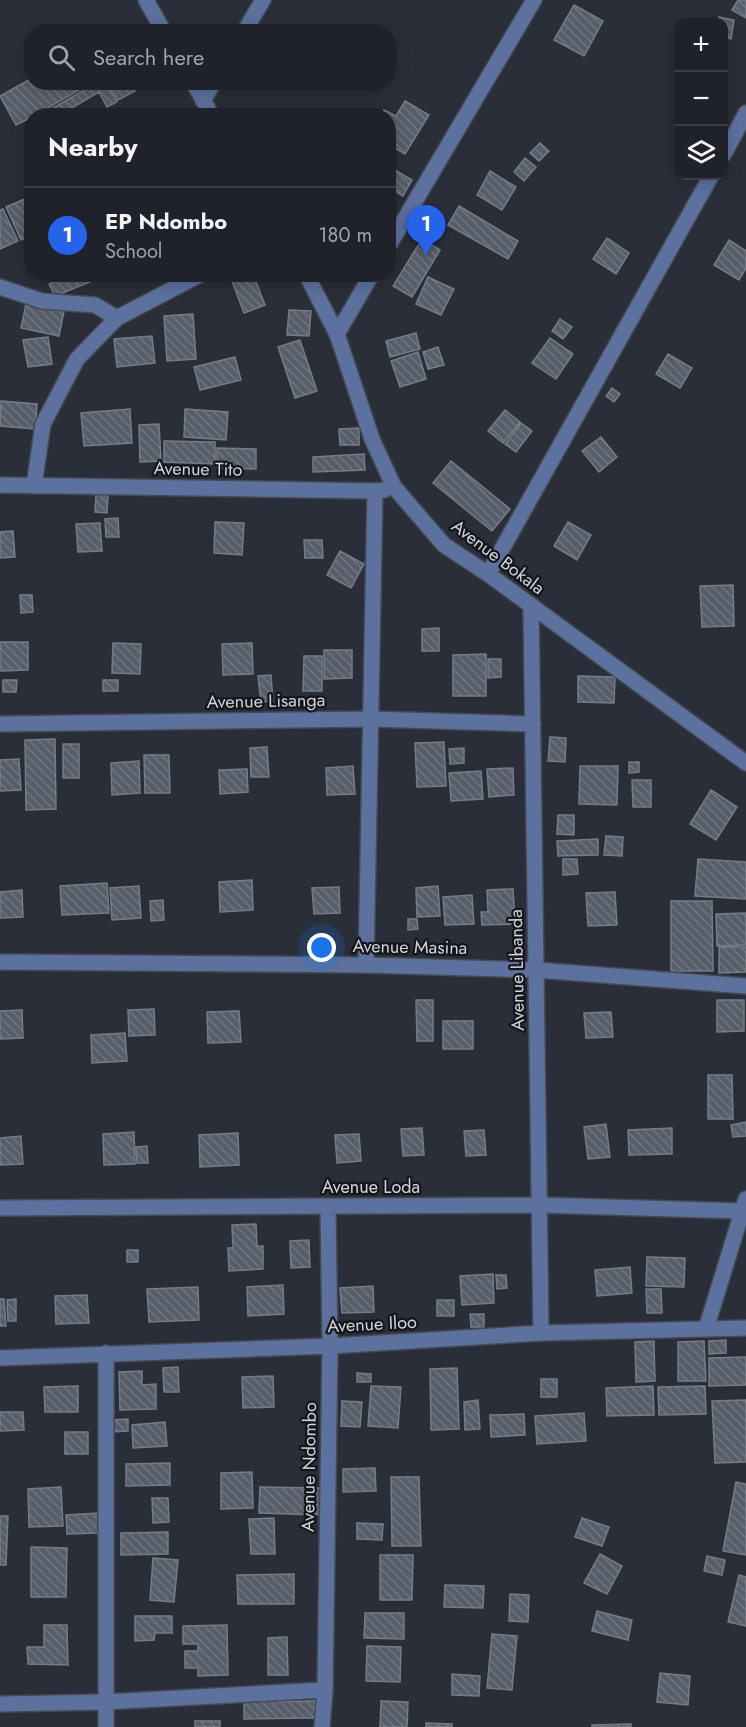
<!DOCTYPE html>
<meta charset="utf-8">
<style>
:root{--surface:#1f222a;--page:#272a32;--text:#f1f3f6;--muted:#a1a4a8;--line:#3c3f47;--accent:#2563eb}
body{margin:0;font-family:Jost,sans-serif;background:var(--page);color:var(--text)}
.controls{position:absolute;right:18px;top:18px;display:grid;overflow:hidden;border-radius:12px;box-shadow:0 3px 15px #0003}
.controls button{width:54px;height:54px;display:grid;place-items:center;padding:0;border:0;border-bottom:2px solid var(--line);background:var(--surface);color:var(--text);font:30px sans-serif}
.you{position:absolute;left:322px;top:948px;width:21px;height:21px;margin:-15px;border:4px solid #fff;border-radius:50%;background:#1a73e8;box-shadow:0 0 0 9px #1a73e833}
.badge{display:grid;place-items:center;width:39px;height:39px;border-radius:50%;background:var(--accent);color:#fff;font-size:20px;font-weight:700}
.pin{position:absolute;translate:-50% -50px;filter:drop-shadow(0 2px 3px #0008)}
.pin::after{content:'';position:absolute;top:32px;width:21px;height:18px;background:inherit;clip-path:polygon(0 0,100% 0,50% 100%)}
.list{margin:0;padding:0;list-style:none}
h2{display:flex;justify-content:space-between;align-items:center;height:78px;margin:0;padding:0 24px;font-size:26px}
h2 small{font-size:20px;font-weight:400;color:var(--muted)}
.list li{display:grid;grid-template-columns:39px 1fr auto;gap:18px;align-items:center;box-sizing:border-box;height:96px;padding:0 24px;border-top:2px solid var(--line)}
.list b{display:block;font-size:22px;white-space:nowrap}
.list p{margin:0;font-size:20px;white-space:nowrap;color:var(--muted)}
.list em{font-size:20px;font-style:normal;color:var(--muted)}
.icon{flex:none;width:33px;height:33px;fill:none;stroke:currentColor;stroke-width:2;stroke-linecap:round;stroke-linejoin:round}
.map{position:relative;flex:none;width:746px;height:1727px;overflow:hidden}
.search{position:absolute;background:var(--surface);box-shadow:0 3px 15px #0003;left:24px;top:24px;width:372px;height:66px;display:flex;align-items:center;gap:15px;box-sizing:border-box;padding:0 21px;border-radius:24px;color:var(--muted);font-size:22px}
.panel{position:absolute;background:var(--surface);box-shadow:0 3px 15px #0003;left:24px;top:108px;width:372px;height:174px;border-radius:24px}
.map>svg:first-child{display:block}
.building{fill:url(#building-back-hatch);stroke:#767c87;stroke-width:1.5}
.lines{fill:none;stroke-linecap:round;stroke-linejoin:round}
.minor-casing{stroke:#444952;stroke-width:18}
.minor{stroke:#5c719e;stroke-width:15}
.labels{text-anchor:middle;stroke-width:4.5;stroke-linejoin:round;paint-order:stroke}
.street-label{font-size:18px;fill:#d0d4da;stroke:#14161b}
</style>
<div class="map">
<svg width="746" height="1727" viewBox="0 0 746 1727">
<defs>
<pattern id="building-back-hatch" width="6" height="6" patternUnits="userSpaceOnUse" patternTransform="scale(1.5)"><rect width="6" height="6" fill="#585e69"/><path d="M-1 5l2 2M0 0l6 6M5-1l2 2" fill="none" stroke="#6f747e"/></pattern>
</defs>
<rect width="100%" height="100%" fill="#292e38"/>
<!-- building -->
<path class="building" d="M738 0H746V18L732 10Z
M574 5 603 21 584 56 554 40Z
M719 17 734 20 731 39 724 37V22H719Z
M32 78V82H93L34 116H32V117L16 125 0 96Z
M98 82H106L117 102 107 107 99 92 58 116H39Z
M108 82H130L135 91 118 100Z
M405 101 429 115 405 154 388 144V116H381L384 110 396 116Z
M540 143 549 151 539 161 530 153Z
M525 158 536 167 524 181 514 172Z
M388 166 412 180 403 196 388 187Z
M490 171 516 187 502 210 477 195Z
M32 196V234L21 240 6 207Z
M459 206 518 241 508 259 448 225Z
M3 209 18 241 0 249V210Z
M607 238 629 253 616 274 593 259Z
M422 239 440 250 412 297 393 286Z
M729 240 746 251V268L739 280 714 265Z
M71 274H101L102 277 55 296 49 284Z
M247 274H253L265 305 244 313 232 281Z
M428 277 454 289 441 315 416 304Z
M26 304 64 311 59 336 21 328Z
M289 310 311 311 309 336 287 335Z
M193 314 196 359 167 361 164 316Z
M560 319 572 327 563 339 552 331Z
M416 333 420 349 390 357 386 341Z
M152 336 155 363 117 367 114 339Z
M48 337 52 364 28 367 23 340Z
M550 338 573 354 556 379 532 363Z
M300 340 317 391 295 398 278 347Z
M438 347 444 365 428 369 423 352Z
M418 352 426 379 400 387 391 361Z
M668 354 692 368 680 388 656 374Z
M235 357 241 380 200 390 194 367Z
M612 388 620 394 614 402 606 396Z
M1 401 37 404 35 429 0 426Z
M130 409 132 443 84 446 81 413Z
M185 409 228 412 226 440 184 437Z
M505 410 520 422 503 443 488 431Z
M521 423 532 431 516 452 505 444Z
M159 424 161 461 140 462 139 425Z
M359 428V445H340L339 429Z
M601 437 617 457 599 472 582 451Z
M164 441 215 442V464L164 462Z
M217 448 256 449V469L217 468Z
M364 454 365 470 313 472V457Z
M451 461 510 509 492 531 433 483Z
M96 494 108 495 107 513 95 512Z
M118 518 119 537H106L105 519Z
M215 522 244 523 242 555 214 553Z
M568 522 591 535 577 560 554 546Z
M100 523 102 551 78 552 76 524Z
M13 531 15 557 0 558V532Z
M304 540H322L323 558H305Z
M340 551 364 564 351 588 327 575Z
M733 585 734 626 702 627 700 586Z
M20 595H32L33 612 21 613Z
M439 628V651H422V629Z
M0 642H28V670L0 671Z
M113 643 141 644 140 674 112 673Z
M252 643 253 674 223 675 222 644Z
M324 650H352V678L324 679Z
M486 654V696H453V655Z
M304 656H322V691H303Z
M488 659H501V677L488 678Z
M271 675 273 701 261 702 258 676Z
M578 676 615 677 614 703 578 702Z
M3 680H17L16 692H3Z
M103 680H118V691H103Z
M550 737 566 738 565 762 548 761Z
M55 739 56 809 26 810 25 740Z
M444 742 446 786 417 787 415 743Z
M63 744H79V778H63Z
M267 747 269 777H251L250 748Z
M464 748V763L450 764 449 749Z
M144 755H169L170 793H145Z
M19 759 21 790 0 791V760Z
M139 761 140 793 112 795 111 763Z
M629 762H639V772L629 773Z
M353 766 355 794 327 795 326 768Z
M580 766H618L617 805 579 804Z
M513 768 514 795 489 797 487 769Z
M247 769 248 792 220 794 219 770Z
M481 771 483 799 451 801 449 773Z
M632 780H651V807H633Z
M711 790 737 807 716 840 690 824Z
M558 815H574V835L557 834Z
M606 836 623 837 622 856 604 855Z
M598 839V855L558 856 557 841Z
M563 859H577L578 874 563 875Z
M698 859 746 862V899L695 896Z
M252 880 253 910 220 912 219 882Z
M107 883 109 913 62 915 60 886Z
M139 886 141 918 112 920 110 888Z
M438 886 440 916 417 917 416 888Z
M339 887 340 913 314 914 312 888Z
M513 889 515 924 482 925 481 912H488L487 890Z
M22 890 23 917 0 918V892Z
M615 892 617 925 588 926 586 893Z
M472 895 474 924 445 925 443 897Z
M163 900 164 920 151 921 150 901Z
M671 901H712L713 971H671Z
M746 913V945L717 946 716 914Z
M408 919H417L418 929 408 930Z
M719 947H746V972L719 973Z
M416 1000H433V1041H417Z
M717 1000H744V1031L717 1032Z
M154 1009 155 1035 129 1036 128 1010Z
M22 1010 23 1038 0 1039V1011Z
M239 1011 241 1042 208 1043 207 1012Z
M611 1012 613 1037 586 1038 584 1013Z
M443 1021H473V1049H443Z
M125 1033 127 1061 92 1063 91 1035Z
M708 1075H732L733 1119H708Z
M746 1122V1136L733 1137 731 1125Z
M606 1124 610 1157 588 1159 584 1127Z
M422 1128 424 1155 403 1156 401 1129Z
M672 1128V1154L629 1155 628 1130Z
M484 1130 486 1155 466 1156 464 1131Z
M134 1132 135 1164 104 1165 103 1134Z
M238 1133 239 1165 200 1167 199 1135Z
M359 1134 361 1161 337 1163 335 1135Z
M21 1136 23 1164 0 1165V1138Z
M147 1146 148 1163H137L136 1147Z
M256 1224 257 1246H263V1269L229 1271 228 1248H233L232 1225Z
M309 1240 310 1267 291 1268 290 1241Z
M127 1250H138V1262H127Z
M647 1257 685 1258 684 1287 646 1286Z
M630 1267 632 1293 597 1296 595 1270Z
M493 1274 494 1303 462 1305 460 1276Z
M496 1275H506L507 1288 497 1289Z
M283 1285 284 1314 248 1316 247 1287Z
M373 1286 374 1312 342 1313 340 1288Z
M198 1287 199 1320 149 1322 147 1289Z
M646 1289H661L662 1313H647Z
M87 1295 89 1323 56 1324 55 1296Z
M0 1299H4L6 1326H0Z
M16 1299V1321H8L7 1300Z
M437 1300H454V1316H437Z
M470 1314H484V1327H471Z
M726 1340V1353L709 1354V1341Z
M654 1341 655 1381 636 1382 635 1342Z
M704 1341 706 1381H678V1342Z
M746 1357V1385L709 1386V1358Z
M178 1367 179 1392H164L163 1368Z
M457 1368 459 1429 431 1430 430 1369Z
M142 1371V1385L156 1384V1409L120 1410 119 1372Z
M357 1373 371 1374V1382H357Z
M273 1376 274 1407 243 1408 242 1377Z
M541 1379H557V1397H541Z
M78 1386V1412H45L44 1387Z
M371 1386 401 1387 398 1428 368 1426Z
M653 1386 654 1415 607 1416 606 1388Z
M705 1386 706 1414 659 1415 658 1387Z
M478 1400 480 1429 465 1430 464 1402Z
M746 1400V1462L715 1463 712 1401Z
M342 1401 362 1402 360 1427 341 1426Z
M0 1412H23L24 1430 0 1431Z
M584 1413 586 1441 537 1444 535 1416Z
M524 1414 525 1435 491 1437 490 1415Z
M128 1419V1431L112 1432V1420Z
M165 1422 167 1446 133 1448 132 1425Z
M65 1432H88V1454H65Z
M170 1463V1485L126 1486V1464Z
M375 1468 376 1491 343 1492V1469Z
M252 1472 253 1508 221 1509V1473Z
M391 1477H419L421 1546H392Z
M736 1482 746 1484V1555L723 1551Z
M61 1487 63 1526 29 1527 28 1489Z
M260 1487 321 1488 320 1515 259 1513Z
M152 1498H168L169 1522 153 1523Z
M99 1513 100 1533 67 1534 66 1515Z
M0 1516H8L6 1565H0Z
M274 1518 275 1554H251L249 1519Z
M582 1518 609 1527 602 1546 575 1537Z
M357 1523 383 1524 382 1540 357 1539Z
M168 1532V1554L121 1555V1533Z
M31 1547 67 1548 66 1597H31Z
M600 1554 622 1566 607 1594 584 1583Z
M380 1555H413L412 1600H380Z
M707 1556 725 1560 722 1575 704 1571Z
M153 1558 178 1560 174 1602 150 1600Z
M294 1574V1604H238L237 1575Z
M739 1575 746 1577V1626L728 1622Z
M445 1585 484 1586 483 1608 444 1607Z
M510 1594 529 1595 528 1622 509 1621Z
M597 1611 632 1620 628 1640 592 1631Z
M365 1613H404V1639L364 1638Z
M135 1616H172V1633H155L154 1640 135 1641Z
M44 1625H67L68 1665 28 1664 27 1647H44Z
M227 1625 228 1675 198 1676V1668H185V1651H198V1644H183V1626Z
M492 1634 517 1636 512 1690 487 1688Z
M287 1637 288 1675H268V1638Z
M367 1646 401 1647 400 1682 366 1681Z
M660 1673 690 1676 688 1705 657 1702Z
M452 1674 480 1676 479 1696 452 1695Z
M315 1701V1718L244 1719V1702Z
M381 1701 408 1702 407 1727H380Z
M195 1721H220V1727H195Z
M426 1723 452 1724V1727H426Z
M631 1724V1727H592V1725Z"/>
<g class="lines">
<!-- minor casing -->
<g class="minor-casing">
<path id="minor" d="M146 0 164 32
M244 32 263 0
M193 82 212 116
M203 101 214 82
M724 154 746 113
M388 247 534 0
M306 274 337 334 372 439 394 487 444 545 488 574 746 763
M0 287 42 301 95 305 117 318
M337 334 372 274
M0 485 375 491 384 490
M34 486 43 424 77 359 117 318 201 274
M488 574 711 176
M531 606 541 1333
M0 724 371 719 533 724
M0 962 366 965 536 970 746 986
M366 965 375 491
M0 1208 539 1205 742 1211
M706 1329 746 1199
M106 1353V1727
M0 1358 330 1346 541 1333 746 1328
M0 1704 105 1702 325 1690
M322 1727 325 1690 330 1346 328 1207"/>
</g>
<!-- minor -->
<use href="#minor" class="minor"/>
</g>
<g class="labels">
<!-- street labels -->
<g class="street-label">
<text transform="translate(198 469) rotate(1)" y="6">Avenue Tito</text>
<text transform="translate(498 557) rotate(37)" y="6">Avenue Bokala</text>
<text transform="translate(266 701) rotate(-1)" y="6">Avenue Lisanga</text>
<text transform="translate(410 947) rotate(1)" y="6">Avenue Masina</text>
<text transform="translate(517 970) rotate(-91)" y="6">Avenue Libanda</text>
<text x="371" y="1193">Avenue Loda</text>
<text transform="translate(372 1324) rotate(-3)" y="6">Avenue Iloo</text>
<text transform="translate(309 1467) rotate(-89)" y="6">Avenue Ndombo</text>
</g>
</g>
</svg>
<div class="controls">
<button>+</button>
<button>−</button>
<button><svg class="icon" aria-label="layers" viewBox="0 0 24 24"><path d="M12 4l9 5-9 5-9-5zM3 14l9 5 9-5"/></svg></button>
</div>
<div class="you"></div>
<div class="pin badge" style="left:426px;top:255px">1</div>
<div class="search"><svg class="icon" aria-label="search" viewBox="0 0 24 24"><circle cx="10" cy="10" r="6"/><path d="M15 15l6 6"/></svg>Search here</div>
<section class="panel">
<h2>Nearby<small></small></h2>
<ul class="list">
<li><span class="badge">1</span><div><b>EP Ndombo</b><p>School</p></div><em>180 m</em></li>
</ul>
</section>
</div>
